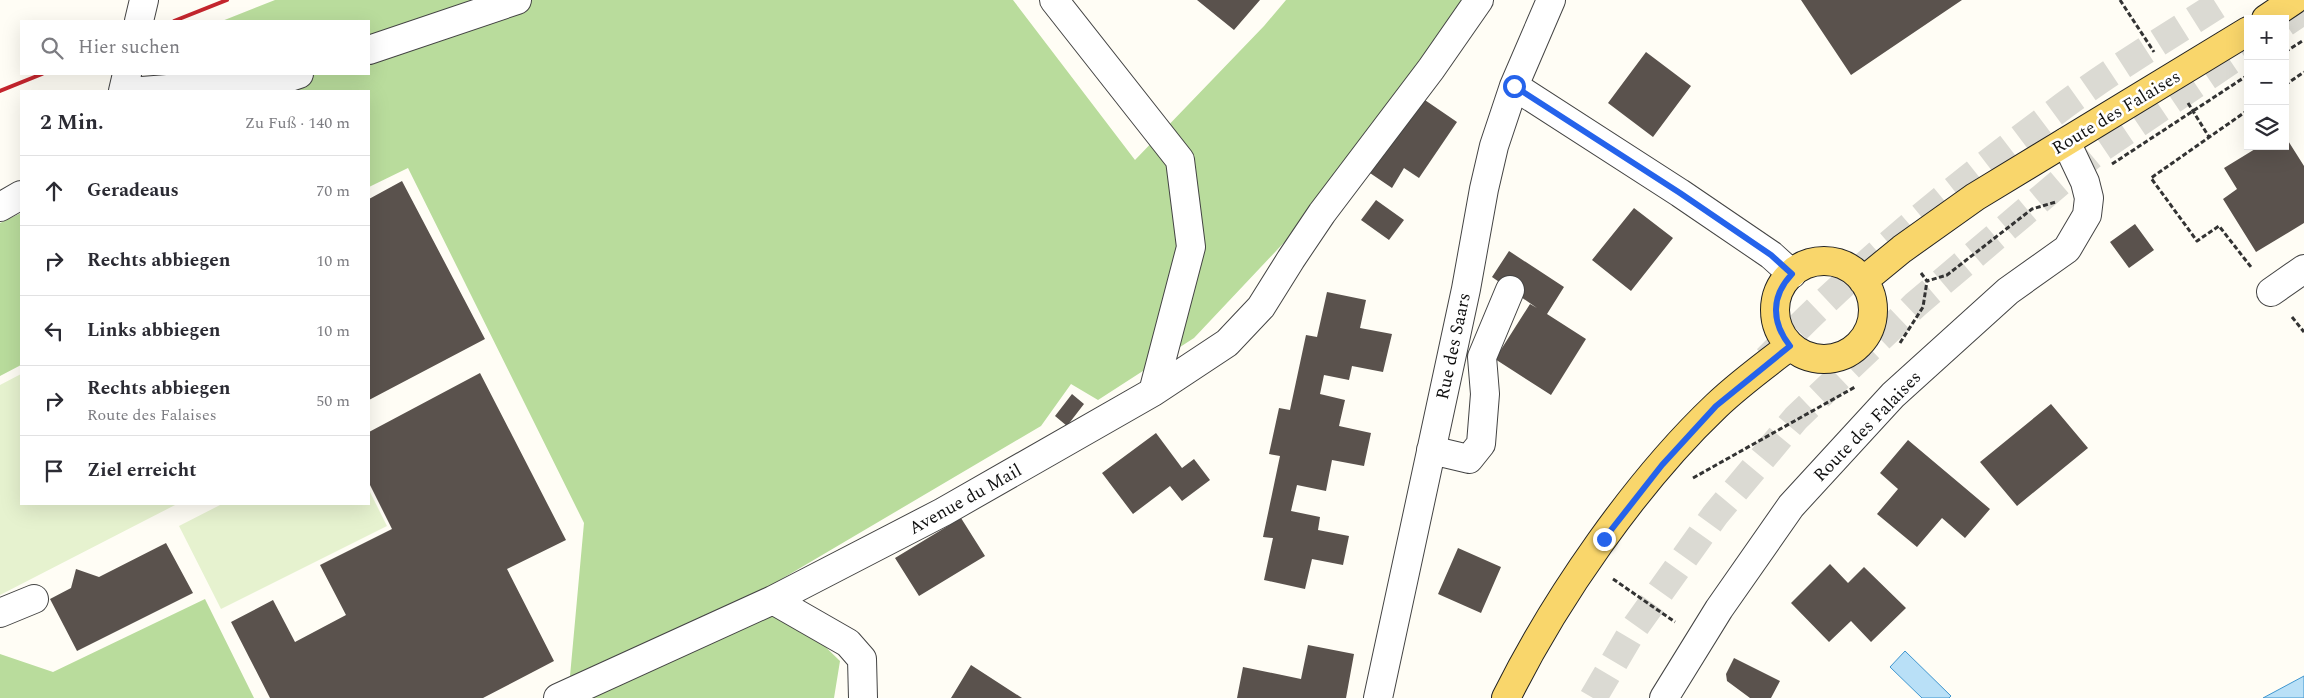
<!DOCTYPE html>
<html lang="de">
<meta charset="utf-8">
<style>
:root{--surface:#fff;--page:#f7f7f7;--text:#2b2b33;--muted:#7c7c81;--line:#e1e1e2}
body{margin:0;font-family:Spectral,serif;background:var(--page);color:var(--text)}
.controls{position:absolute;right:15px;top:15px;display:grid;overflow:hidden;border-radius:0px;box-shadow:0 5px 20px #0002}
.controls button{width:45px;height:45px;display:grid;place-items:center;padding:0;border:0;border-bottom:1px solid var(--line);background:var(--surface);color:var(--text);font:25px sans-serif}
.stop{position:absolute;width:15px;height:15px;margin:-11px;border:4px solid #2563eb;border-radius:50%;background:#fff}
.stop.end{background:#2563eb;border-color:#fff;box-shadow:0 1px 5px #0008}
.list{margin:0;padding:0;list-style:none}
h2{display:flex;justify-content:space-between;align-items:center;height:65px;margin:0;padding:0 20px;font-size:21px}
h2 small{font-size:16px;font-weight:400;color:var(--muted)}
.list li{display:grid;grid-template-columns:32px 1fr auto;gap:15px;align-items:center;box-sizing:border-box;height:70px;padding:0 20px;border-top:1px solid var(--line)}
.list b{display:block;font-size:19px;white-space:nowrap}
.list p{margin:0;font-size:16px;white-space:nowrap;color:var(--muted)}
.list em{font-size:16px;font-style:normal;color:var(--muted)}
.icon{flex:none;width:28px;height:28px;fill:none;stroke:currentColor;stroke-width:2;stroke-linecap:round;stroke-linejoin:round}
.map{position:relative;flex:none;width:2304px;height:698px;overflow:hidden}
.search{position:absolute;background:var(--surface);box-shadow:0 5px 20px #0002;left:20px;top:20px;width:350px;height:55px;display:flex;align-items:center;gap:12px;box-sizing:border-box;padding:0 18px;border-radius:0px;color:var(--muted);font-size:19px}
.panel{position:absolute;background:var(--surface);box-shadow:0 5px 20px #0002;left:20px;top:90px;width:350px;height:415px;border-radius:0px}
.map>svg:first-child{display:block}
.forest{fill:#b9dc9c}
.pitch{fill:#e6f2cf}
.water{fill:#b9e0f7;stroke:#3f96cf}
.building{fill:#5a524d}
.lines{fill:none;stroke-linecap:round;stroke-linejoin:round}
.highway-tunnel{stroke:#dbdad3;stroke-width:28;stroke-dasharray:28 14;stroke-linecap:butt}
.minor-casing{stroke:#444;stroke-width:30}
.major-casing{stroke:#222;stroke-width:30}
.path{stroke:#333;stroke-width:3;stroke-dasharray:5 2.5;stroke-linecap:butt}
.minor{stroke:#fff;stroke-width:28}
.major{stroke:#f9d66b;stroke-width:28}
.rail{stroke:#c4262e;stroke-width:4}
.route{stroke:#2563eb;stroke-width:6}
.labels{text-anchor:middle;stroke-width:5;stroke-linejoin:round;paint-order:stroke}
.street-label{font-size:18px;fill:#111;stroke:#fff}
</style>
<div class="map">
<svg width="2304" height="698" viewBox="0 0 2304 698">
<rect width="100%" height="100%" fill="#fffdf5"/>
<!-- forest -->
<path class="forest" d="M275 0H1013L1135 160 1264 26 1286 0H1467L1293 233 1194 338 1098 400 1071 384 1041 426 751 597 808 630 840 661 834 698H568L584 523 408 168 369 187V91H174L186 74H369V21H222Z
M21 213V365L0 376V223Z
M205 599 254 698H0V654L53 672Z"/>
<!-- pitch -->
<path class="pitch" d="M21 374V504H177L0 595V385Z
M369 490 387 526 221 609 179 526 222 504H369Z"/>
<!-- water -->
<path class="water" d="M1905 651 1951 696 1949 698H1922L1890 667Z
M2304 676V698H2263Z"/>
<!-- building -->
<path class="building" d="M1197 0H1260L1234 30Z
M1801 0H1962L1851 75Z
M1646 52 1691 86 1653 137 1608 103Z
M1419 96 1457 122 1419 178 1404 168 1392 188 1367 171Z
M2285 136 2304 166V223L2256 252 2223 199 2237 189 2224 168 2260 146H2285Z
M402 181 485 339 369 400V199Z
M1376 200 1404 220 1389 240 1361 220Z
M1634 208 1673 238 1631 291 1592 260Z
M2135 224 2154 250 2129 268 2110 242Z
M1509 251 1564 287 1547 314 1586 339 1551 395 1495 359 1530 304 1537 308 1492 277Z
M1327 292 1366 300 1360 328 1392 334 1383 372 1352 366 1349 380 1324 375 1320 394 1345 400 1339 426 1371 433 1364 466 1332 460 1326 491 1297 485 1291 511 1320 517 1318 530 1349 536 1343 565 1312 559 1305 589 1264 580 1273 538 1263 537 1280 456 1269 454 1279 408 1290 410 1306 335 1317 337Z
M480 373 566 540 507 569 554 661 483 698H270L231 622 273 600 295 642 346 615 320 565 392 529 369 483V432Z
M1072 394 1084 404 1067 426 1055 416Z
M2051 404 2088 448 2017 506 1980 462Z
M1156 433 1182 468 1194 459 1210 480 1182 501 1170 486 1133 514 1102 473Z
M1908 440 1990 509 1965 538 1942 518 1917 547 1877 514 1898 489 1880 473Z
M961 518 985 556 919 596 895 558Z
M166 543 193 593 77 651 50 599 71 588 76 569 99 577Z
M1458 548 1501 567 1481 613 1438 594Z
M1830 564 1848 583 1864 567 1906 608 1871 642 1851 621 1829 642 1791 603Z
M1308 645 1354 654 1346 698H1237L1243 667 1301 679Z
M1734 658 1780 681 1771 698H1750L1727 681 1726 674Z
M971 665 1022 698H951Z"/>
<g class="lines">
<!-- highway-tunnel -->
<path class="highway-tunnel" d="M2285 23 2304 10
M1767 359C1855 268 1952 188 2054 113 2108 72 2168 37 2225 0
M1593 698 1633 630 1715 515 1796 418 1915 305 2097 151 2248 49"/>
<!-- minor casing -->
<g class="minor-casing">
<path id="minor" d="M1054 0 1180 160 1191 247 1153 392
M139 21 144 0
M369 50 517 0
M1514 86 1680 193 1771 255 1792 274
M123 91 127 74
M142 91 281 80 299 74
M0 207 21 195
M2271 292 2304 269
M1431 450 1469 459 1481 444 1485 394 1482 357 1510 290
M773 600 943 512 1153 392 1227 343 1261 307 1291 259 1322 213 1431 69 1479 0
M0 613 34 599
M558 698 773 600 848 643 862 659 863 698
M1378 698 1466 289 1484 189 1494 146 1514 86 1551 0
M1664 698 1719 609 1791 506 1893 395 2008 291 2067 249 2087 215 2089 198 2085 182 2066 142"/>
</g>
<!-- major casing -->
<g class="major-casing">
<path id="major" d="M2266 19 2294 0
M1775 310a49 49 0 1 1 98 0a49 49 0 1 1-98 0Z
M1863 281 1902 249 1975 197 2248 31
M1506 698C1555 599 1636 482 1716 406 1739 384 1765 365 1790 346"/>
</g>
<!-- path -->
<path class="path" d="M2120 0 2154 52
M2285 52 2304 40
M2285 85 2304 72
M2188 103 2209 137
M2248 110 2151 178 2197 241 2219 226 2251 267
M2112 164 2248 75
M1921 273 1927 281 1947 275 2032 209 2056 202
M2292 317 2304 332
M1900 343 1923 307 1927 281
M1693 478 1855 387
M1613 579 1675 622"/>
<!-- minor -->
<use href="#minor" class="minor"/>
<!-- major -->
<use href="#major" class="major"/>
<!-- rail -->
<path class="rail" d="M174 21 227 0
M0 91 42 74"/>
</g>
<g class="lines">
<!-- route -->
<path class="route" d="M1514 86 1680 193 1771 255 1792 274C1771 296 1771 322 1790 346L1716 406 1662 465 1604 539"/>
</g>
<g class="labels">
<!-- street labels -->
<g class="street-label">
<text transform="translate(2116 112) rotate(-31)" y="6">Route des Falaises</text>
<text transform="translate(1453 346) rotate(-78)" y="6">Rue des Saars</text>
<text transform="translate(1867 426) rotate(-46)" y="6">Route des Falaises</text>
<text transform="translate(965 499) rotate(-29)" y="6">Avenue du Mail</text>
</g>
</g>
</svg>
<div class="controls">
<button>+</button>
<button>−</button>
<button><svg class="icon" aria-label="layers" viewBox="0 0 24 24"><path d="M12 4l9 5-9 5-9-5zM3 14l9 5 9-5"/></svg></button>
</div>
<div class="stop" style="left:1514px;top:86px"></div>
<div class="stop end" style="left:1604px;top:539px"></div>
<div class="search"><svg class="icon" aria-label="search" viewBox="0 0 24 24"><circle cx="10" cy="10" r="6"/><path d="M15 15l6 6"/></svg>Hier suchen</div>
<section class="panel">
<h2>2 Min.<small>Zu Fuß · 140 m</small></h2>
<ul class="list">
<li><svg class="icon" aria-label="ahead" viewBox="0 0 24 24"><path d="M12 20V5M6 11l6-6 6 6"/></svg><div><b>Geradeaus</b></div><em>70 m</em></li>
<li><svg class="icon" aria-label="right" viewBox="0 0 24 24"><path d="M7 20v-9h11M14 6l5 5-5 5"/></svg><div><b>Rechts abbiegen</b></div><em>10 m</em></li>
<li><svg class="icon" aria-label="left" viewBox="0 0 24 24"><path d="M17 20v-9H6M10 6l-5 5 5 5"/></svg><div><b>Links abbiegen</b></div><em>10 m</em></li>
<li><svg class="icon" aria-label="right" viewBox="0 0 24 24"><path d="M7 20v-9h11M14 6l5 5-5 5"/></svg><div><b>Rechts abbiegen</b><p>Route des Falaises</p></div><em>50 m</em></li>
<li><svg class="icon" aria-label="arrive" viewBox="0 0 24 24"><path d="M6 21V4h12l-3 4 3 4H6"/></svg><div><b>Ziel erreicht</b></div></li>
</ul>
</section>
</div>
